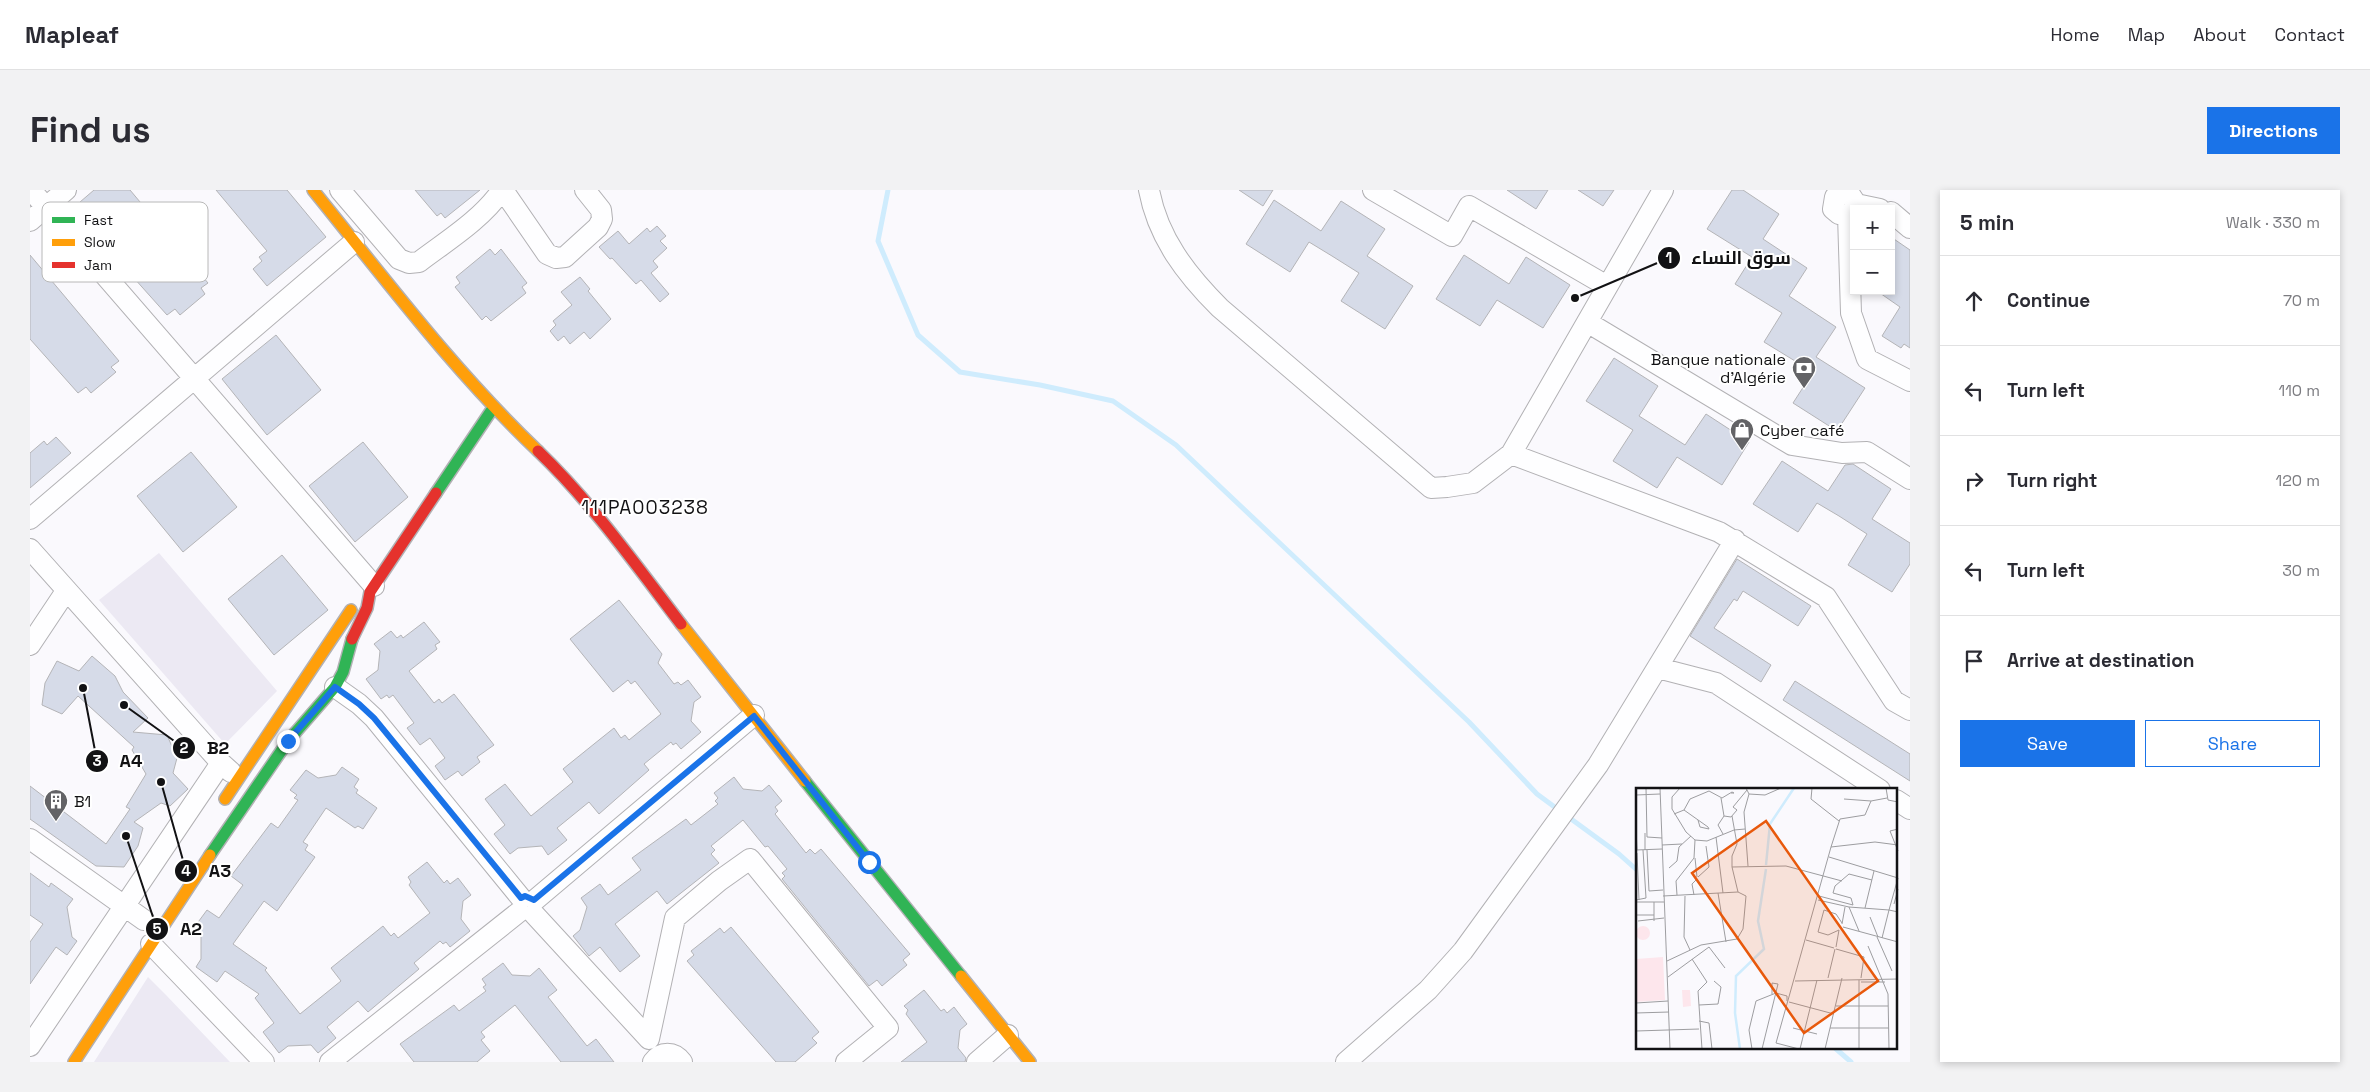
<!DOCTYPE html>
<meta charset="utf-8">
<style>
:root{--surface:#fff;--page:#f2f2f3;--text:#2b2b33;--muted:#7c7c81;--line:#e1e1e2;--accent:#1a73e8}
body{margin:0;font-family:"Space Grotesk",Cairo,sans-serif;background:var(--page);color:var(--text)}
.controls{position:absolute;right:15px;top:15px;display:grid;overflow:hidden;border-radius:0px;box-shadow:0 2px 8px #0003}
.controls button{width:45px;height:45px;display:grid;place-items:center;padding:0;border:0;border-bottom:1px solid var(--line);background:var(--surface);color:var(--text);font:25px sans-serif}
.stop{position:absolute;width:15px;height:15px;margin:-11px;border:4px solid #1a73e8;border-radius:50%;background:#fff}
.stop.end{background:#1a73e8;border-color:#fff;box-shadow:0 1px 5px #0008}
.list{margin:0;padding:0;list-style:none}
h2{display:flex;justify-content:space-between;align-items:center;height:65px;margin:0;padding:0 20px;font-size:21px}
h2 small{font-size:16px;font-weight:400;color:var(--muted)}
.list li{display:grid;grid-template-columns:32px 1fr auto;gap:15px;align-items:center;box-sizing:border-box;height:90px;padding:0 20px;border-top:1px solid var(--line)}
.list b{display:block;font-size:19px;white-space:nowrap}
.list em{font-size:16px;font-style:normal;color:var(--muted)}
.actions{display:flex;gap:10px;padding:15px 20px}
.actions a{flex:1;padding:11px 0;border:1px solid var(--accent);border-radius:0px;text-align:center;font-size:18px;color:var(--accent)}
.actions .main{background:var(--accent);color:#fff}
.icon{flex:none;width:28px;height:28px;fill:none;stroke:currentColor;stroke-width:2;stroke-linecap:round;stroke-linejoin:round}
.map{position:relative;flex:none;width:1880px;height:872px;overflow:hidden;border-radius:0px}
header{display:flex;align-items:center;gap:30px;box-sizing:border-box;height:70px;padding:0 25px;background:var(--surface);border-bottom:1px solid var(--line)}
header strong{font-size:24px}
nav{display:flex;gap:28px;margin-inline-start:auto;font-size:18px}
.intro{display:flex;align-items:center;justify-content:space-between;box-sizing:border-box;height:120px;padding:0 30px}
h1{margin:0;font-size:35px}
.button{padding:12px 22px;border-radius:0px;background:var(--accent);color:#fff;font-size:18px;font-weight:700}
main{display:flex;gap:30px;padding:0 30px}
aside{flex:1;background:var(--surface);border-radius:0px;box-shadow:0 2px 8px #0003}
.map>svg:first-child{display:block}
.built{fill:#ece9f3}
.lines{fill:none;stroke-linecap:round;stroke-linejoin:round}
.stream{stroke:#cfecfd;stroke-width:5}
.building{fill:#d6dbe8;stroke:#b4b4b7}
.street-casing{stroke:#b2b1b4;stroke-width:22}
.fast-casing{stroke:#b2b1b4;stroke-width:14}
.slow-casing{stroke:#b2b1b4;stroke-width:14}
.jam-casing{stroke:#b2b1b4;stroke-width:14}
.street{stroke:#fefeff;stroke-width:20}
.fast{stroke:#30b455;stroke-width:11}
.slow{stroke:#ff9f0a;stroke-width:11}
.jam{stroke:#e5322d;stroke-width:11}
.route{stroke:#1a73e8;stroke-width:6}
.labels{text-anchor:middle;stroke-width:4;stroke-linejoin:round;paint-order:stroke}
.poi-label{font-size:16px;fill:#121214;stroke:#fff;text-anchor:start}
.quarter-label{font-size:19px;letter-spacing:1px;fill:#121214;stroke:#fff}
.inset-river{fill:none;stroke:#cfecfd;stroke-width:2.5}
.inset-road{fill:none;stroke:#9d9da0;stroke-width:1}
.view{fill:#e8590c;fill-opacity:0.15;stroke:#e8590c;stroke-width:2.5}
.inset-edge{fill:none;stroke:#121214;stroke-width:2.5}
.key{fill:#fff;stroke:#b8b8b8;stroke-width:1}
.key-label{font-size:14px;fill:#121214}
.leader{fill:none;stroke:#121214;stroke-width:2}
.callout-dot{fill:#121214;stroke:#fff;stroke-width:2}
.mark-label{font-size:15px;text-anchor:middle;font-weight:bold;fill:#fff}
.callout-label{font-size:18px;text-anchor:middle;font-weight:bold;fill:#121214;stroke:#fff;stroke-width:4;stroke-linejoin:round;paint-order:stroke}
</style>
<header>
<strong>Mapleaf</strong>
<nav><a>Home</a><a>Map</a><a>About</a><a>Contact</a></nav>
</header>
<div class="intro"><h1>Find us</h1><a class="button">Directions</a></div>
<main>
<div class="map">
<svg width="1880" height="872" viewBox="0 0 1880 872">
<rect width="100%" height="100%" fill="#faf9fd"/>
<!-- built -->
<path class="built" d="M129 363 247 501 195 554 69 410Z
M118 787 136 805 200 872H64Z"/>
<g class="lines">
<!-- stream -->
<path class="stream" d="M858 0 848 51 888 145 930 182 1010 195 1083 211 1146 255 1439 532 1507 604 1530 621
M1537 626 1589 664 1608 681
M1805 858 1821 872"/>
</g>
<!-- building -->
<path class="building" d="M64 0H100L178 93 171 98 175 104 150 125 145 119 137 125 45 22 53 16 50 12Z
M186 0H257L296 47 237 96 223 79 232 71 229 67 237 61Z
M385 0H450L415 28 411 23 407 26Z
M1209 0H1243L1233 16Z
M1477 0H1518L1506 19Z
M1548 0H1584L1573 16Z
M1702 0H1713L1749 24 1733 49 1777 78 1759 106 1806 137 1786 167 1835 198 1807 241 1763 213 1783 182 1734 152 1752 123 1705 94 1722 67 1677 39Z
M1244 10 1291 41 1311 11 1355 39 1337 66 1383 96 1355 139 1311 111 1329 83 1302 66 1279 52 1260 82 1216 54Z
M627 36 636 46 630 51 637 58 623 71 628 77 621 83 639 104 630 112 611 90 606 94 582 68 580 69 569 57 588 41 599 54 617 38 620 42Z
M1861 47 1880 60V158L1874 154 1871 158 1852 146 1870 117 1847 101H1861Z
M460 59 465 65 471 59 497 93 492 97 496 103 461 131 456 126 452 130 425 97 430 93 426 87Z
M0 65 89 171 81 177 86 182 61 203 56 197 48 203 0 149Z
M1434 65 1479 94 1496 67 1540 95 1513 138 1467 110 1450 136 1406 109Z
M550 87 560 99 558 101 581 129 560 149 554 142 540 154 534 146 528 151 520 141 526 135 523 131 542 115 531 102Z
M246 145 291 200 237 245 192 189Z
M1584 168 1628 196 1609 226 1655 255 1676 224 1719 252 1692 295 1647 267 1627 298 1583 271 1603 240 1556 211Z
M26 247 41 263 0 298V263L14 251 17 255Z
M333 252 378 307 325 352 279 296Z
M161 262 207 317 153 362 107 306Z
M1752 271 1798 301 1815 275 1823 274 1861 299 1842 329 1880 353V374L1862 402 1818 375 1837 344 1809 326 1787 313 1768 342 1723 314Z
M252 365 298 420 244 465 198 409Z
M1707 369 1781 416 1768 436 1713 401 1707 411 1704 409 1684 438 1741 475 1731 492 1660 446Z
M589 410 632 464 628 473 644 494 648 492 651 495 658 490 671 507 664 512 661 531 671 542 651 559 646 553 643 555 641 552 614 574 619 580 569 624 559 612 527 638 537 650 518 665 512 656 488 658 480 664 464 644 475 635 455 609 475 594 501 626 543 592 533 579 564 554 584 538 591 548 595 545 599 550 631 524 605 491 601 494 598 490 583 502 540 449Z
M394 432 410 452 405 455 407 459 379 481 404 513 409 509 412 513 424 504 464 555 447 567 450 572 432 586 428 581 415 590 405 576 415 568 400 548 390 555 377 538 384 533 363 505 359 508 357 505 351 509 336 489 348 480 350 461 344 454 361 441 367 448 371 445 373 448Z
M62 466 85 486 93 502 118 528 103 542 137 545 147 568 143 583 158 599 140 616 131 613 104 632 113 638 108 656 94 677 66 676 0 629V596L76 654 100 619 96 617 116 584 102 560 104 557 48 506 32 524 12 515 15 493 27 471 49 481Z
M1765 491 1880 564V591L1753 510Z
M312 577 329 589 324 597 328 600 326 603 347 618 333 639 328 636 325 638 296 618 273 652 278 655 275 660 285 667 247 721 234 711 203 754 237 778 235 780 270 824 311 791 301 778 353 736 361 746 364 743 368 748 400 723 379 695 381 692 378 687 397 672 414 693 417 690 420 694 428 688 441 705 433 711 431 729 440 741 420 757 416 752 413 754 410 751 384 773 389 779 338 822 328 811 297 837 306 848 288 863 281 855 258 856 249 863 233 842 244 833 225 808 229 804 195 781 187 792 166 777 171 769V746L163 739 177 720 189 728 213 695 201 686 241 633 248 638 268 610 264 608 267 605 260 600 276 580 288 588 306 585Z
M704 587 713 599 732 601 739 595 752 611 745 617 748 621 745 624 776 663 780 659 785 664 791 659 880 764 873 770 877 775 852 796 847 790 839 796 752 689 755 686 752 683 757 679 738 656 735 657 713 630 681 656 685 660 681 664 689 673 637 714 627 701 585 734 610 766 590 782 570 757 559 766 543 746 550 740 557 717 551 708 570 694 578 705 611 680 602 668 656 629 661 635 688 614 685 611 688 608 684 603Z
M0 683 19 697 21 693 43 709 37 717 42 747 47 751 37 765 26 757 0 794V752L13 734 0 725Z
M701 737 789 842 782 848 787 853 765 872H746L657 771 664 765 661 761 690 738 694 743Z
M473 773 482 785 500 786 509 778 527 800 518 807 557 856 566 849 584 872H531L485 815 451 842 455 847 451 850 460 861 447 872H384L370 854 424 815 429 821 456 801 453 797 456 795 452 789Z
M894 800 911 821 914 819 917 823 924 817 937 834 930 840 928 858 936 868 935 872H871L897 852 876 824 878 820 874 816Z"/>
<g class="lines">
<!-- street casing -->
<g class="street-casing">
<path id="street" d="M1 0 344 396
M310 0 369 69 379 73 389 72C418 50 451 30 472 0
M473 0 517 64 526 68 535 67 568 37 572 29 571 20 555 0
M1119 0C1128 48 1156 84 1190 118L1401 298 1417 297 1443 293 1481 264 1633 0
M1343 0 1422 46 1439 16 1577 96
M1826 14 1850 19
M1824 20 1816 25 1809 24 1803 19 1805 7 1811 3H1819L1825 12 1824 19
M1861 22 1880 38
M1818 25 1821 123 1837 169 1880 191
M0 31 36 0
M1557 132 1762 255 1812 263 1837 262 1880 289
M1481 264 1689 342 1796 407 1864 511 1880 520
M0 329 324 52
M0 359 191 573 201 582
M0 455 36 401
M1628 478 1686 493 1850 600
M305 497 329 514 344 528 491 708
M1866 610 1880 619
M0 649 114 730
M505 710 724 525
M504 724 619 849 645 728 689 691 720 669 858 838 816 872
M121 754 234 872
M0 856 191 573
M300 872 489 722
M623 872C631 861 644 861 652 872
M947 872 978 845
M1316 872 1398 800 1433 761 1568 575 1705 350"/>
</g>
<!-- fast casing -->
<g class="fast-casing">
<path id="fast" d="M406 303 463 218
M775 591 931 786
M180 665 258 551 305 497 313 482 322 449"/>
</g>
<!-- slow casing -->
<g class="slow-casing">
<path id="slow" d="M283 0C356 90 424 181 508 261
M651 434 775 591
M195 609 321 420
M931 786 1000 872
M44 872 180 665"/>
</g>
<!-- jam casing -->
<g class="jam-casing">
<path id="jam" d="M508 261C562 313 606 375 651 434
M322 449 337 418 340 402 406 303"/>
</g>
<!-- street -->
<use href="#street" class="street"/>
<!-- fast -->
<use href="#fast" class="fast"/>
<!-- slow -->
<use href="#slow" class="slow"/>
<!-- jam -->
<use href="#jam" class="jam"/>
</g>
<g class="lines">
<!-- route -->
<path class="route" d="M258 551 305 497 329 514 344 528 491 708 495 706 504 710 724 526 839 672"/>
</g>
<!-- icons -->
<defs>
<g id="bank-pin" transform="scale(1.25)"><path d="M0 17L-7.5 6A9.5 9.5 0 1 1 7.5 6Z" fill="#636366" stroke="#fff"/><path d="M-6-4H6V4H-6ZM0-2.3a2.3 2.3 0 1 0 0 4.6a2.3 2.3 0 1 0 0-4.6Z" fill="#fff"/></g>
<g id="shop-pin" transform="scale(1.25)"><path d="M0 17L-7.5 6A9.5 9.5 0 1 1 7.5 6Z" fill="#636366" stroke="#fff"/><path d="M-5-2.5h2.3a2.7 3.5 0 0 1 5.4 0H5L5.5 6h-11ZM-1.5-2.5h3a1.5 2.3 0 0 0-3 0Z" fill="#fff"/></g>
<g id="building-pin" transform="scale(1.25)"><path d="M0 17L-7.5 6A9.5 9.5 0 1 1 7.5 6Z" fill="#636366" stroke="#fff"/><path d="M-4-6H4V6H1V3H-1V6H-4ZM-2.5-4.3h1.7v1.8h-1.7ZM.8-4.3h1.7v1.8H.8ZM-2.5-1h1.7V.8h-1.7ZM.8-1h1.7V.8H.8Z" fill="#fff"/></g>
</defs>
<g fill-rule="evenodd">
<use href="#bank-pin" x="1774" y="178"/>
<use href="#shop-pin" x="1712" y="240"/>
<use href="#building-pin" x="26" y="611"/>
</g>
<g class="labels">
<!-- poi labels -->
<g class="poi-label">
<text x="1756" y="175" text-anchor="end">Banque nationale<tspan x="1756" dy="18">d'Algérie</tspan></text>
<text x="1730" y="246">Cyber café</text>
<text x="44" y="617">B1</text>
</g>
<!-- quarter labels -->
<g class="quarter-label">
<text x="615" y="324">111PA003238</text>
</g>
</g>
<!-- overview -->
<g transform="translate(1606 598)">
<rect width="261" height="261" fill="#faf9fd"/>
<path d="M0 145a7 7 0 1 1 14 0a7 7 0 1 1-14 0ZM27 169 29 212 0 214V171ZM46 202H54L55 218 47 219Z" fill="#fde6ec"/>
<path class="inset-river" d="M130 77 134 36 158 0M104 261 99 225 100 188 128 161 122 133 130 81"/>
<path class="inset-road" d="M10 0 11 49 26 50M24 0 34 261M44 0 36 9V21L50 44 59 52 71 53 98 42 109 41M110 0 113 6 108 24 112 78M176 0 175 11 203 33M250 0 252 12 262 14M113 6 129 7 145 0M0 7 24 6M85 10 88 28 95 29 101 22 97 19 111 2M208 11 235 13M48 22 72 39 73 41 64 39 62 32M38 26 48 22 54 11 73 3 86 10 96 4 98 5H95M96 28 101 56 96 68V79L102 104M0 40 1 62M262 41 254 43 262 63M9 45V62M87 46 82 37 88 28M80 49 87 105M26 57 46 56M195 59 204 31 229 27 235 13 251 10M0 62 26 61M11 62 13 103 27 102M1 65 3 112M193 69 262 90M59 70 61 89M96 79 150 78 206 93M33 80 41 73 43 59 55 48M62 89 73 79 70 58M82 105 90 154M41 107 40 93 58 70 59 52M58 107 56 96 61 91M27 108 102 104 110 108 107 141 101 151 65 157 31 173M49 108 48 149 54 162M183 108 217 117M0 112 10 110 7 62M182 112 213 119 253 122 262 90M0 114H28M18 114V133M258 116 262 101M217 117 215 110 197 105 199 98 213 86 236 92M213 119 223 143M229 120 238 83M0 127H18M234 129 242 149M2 133 28 130M206 136 209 119M207 139 262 154M241 149 256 183M246 150 253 122 262 124M170 152 198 160M232 158 252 206 253 261M200 159 203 142 192 147 182 144 188 122 200 126 206 135M200 161 228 169 225 190M56 171 71 194 62 203 66 261M32 189 73 159 89 180M192 190 199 161M159 193 262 191M225 194H249M153 214 198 226M0 215 32 213M63 217 82 216 85 199 78 193M200 218H252M0 225 33 224M63 233 73 235 76 261M157 240 181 246M194 240H253M0 243 63 241M140 255 195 59 239 54 262 57M140 255 163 261M116 261 113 242 120 213 140 205 151 208V213M126 261 142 196 136 195V206M164 261 181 192M189 261 206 190M223 261V192"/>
<path class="view" d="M130 33 242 193 168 245 56 85Z"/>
<rect width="261" height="261" class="inset-edge"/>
</g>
<!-- legend -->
<rect x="12" y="12" width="166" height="80" rx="8" class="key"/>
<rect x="22" y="27" width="23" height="6" fill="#30b455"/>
<rect x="22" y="49" width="23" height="7" fill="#ff9f0a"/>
<rect x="22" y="72" width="23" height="6" fill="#e5322d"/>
<g class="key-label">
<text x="54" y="35">Fast</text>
<text x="54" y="57">Slow</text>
<text x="54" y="80">Jam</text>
</g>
<!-- callouts -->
<path class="leader" d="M1545 108L1639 68M94 515L154 558M53 498L67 571M131 592L156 681M96 646L127 739"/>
<g class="callout-dot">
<circle cx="1545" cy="108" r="5"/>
<circle cx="94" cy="515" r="5"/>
<circle cx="53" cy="498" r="5"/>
<circle cx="131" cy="592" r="5"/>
<circle cx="96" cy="646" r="5"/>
<circle cx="1639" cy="68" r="12"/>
<circle cx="154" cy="558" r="12"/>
<circle cx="67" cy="571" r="12"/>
<circle cx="156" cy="681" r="12"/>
<circle cx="127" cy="739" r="12"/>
</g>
<g class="mark-label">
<text x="1639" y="73">1</text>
<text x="154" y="563">2</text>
<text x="67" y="576">3</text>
<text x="156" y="686">4</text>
<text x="127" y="744">5</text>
</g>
<g class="callout-label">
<text x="1711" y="74">سوق النساء</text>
<text x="188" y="564">B2</text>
<text x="101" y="577">A4</text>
<text x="190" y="687">A3</text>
<text x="161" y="745">A2</text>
</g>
</svg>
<div class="controls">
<button>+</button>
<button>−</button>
</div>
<div class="stop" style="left:839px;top:672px"></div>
<div class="stop end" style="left:258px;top:551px"></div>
</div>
<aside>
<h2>5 min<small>Walk · 330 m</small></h2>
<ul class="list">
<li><svg class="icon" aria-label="ahead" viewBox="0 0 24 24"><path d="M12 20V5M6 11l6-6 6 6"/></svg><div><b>Continue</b></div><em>70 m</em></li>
<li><svg class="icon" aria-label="left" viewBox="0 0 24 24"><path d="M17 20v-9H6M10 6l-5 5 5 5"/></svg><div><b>Turn left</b></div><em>110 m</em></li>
<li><svg class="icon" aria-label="right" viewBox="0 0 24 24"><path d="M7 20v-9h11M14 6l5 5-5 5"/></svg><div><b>Turn right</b></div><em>120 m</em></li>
<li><svg class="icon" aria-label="left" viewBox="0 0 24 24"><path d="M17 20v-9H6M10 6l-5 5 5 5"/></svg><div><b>Turn left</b></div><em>30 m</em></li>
<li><svg class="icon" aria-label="arrive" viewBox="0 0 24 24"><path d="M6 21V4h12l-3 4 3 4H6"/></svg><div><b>Arrive at destination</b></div></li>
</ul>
<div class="actions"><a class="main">Save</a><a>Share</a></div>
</aside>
</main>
